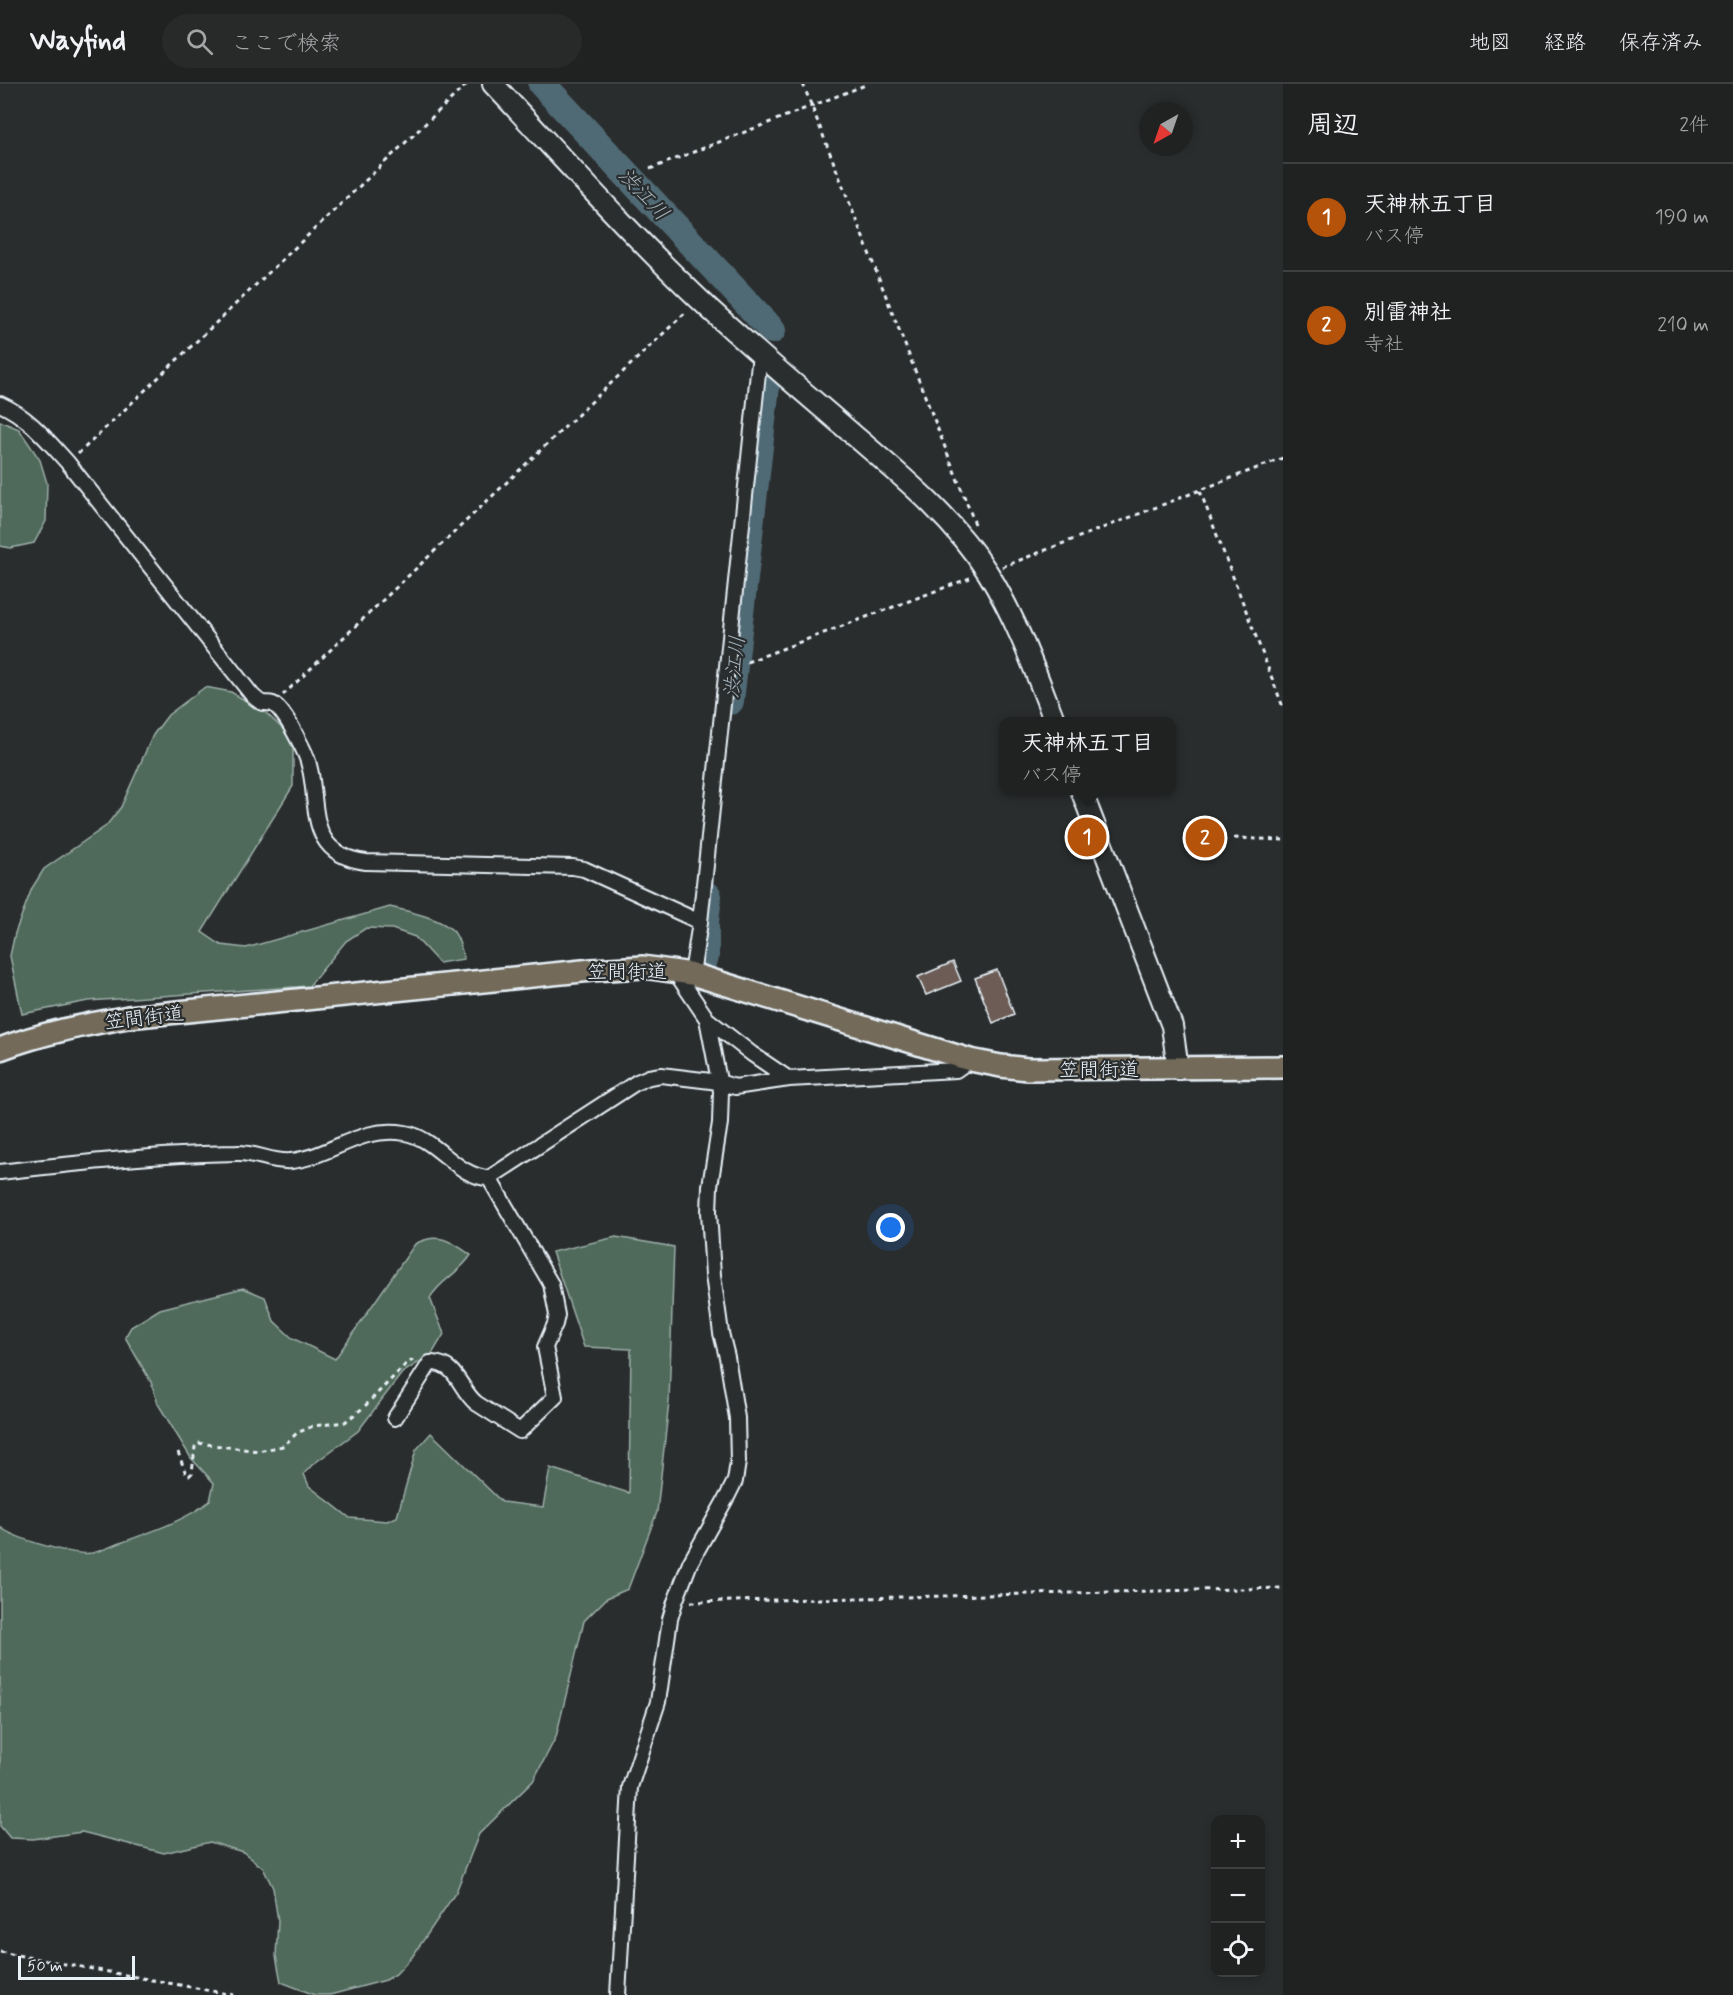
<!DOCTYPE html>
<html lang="ja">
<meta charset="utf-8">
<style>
:root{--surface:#202222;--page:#282a2a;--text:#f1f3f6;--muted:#a2a4a5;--line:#3d3f40;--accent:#b45309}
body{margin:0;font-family:Mynerve,"Klee One",sans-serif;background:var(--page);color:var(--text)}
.controls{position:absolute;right:18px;bottom:18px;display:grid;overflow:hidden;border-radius:12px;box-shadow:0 3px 9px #0003}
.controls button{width:54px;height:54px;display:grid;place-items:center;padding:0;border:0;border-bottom:2px solid var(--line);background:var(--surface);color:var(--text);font:30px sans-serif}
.compass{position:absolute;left:1139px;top:18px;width:54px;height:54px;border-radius:50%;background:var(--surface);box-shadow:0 3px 9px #0003;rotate:220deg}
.scale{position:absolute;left:18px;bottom:15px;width:117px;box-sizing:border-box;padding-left:6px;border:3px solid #e8f1f8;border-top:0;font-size:16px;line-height:21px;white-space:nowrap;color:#e8f1f8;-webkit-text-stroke:4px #2a2d2e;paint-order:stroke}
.you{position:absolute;left:891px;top:1144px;width:21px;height:21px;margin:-15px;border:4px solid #fff;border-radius:50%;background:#1a73e8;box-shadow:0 0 0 9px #1a73e833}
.badge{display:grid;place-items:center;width:39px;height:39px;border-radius:50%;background:var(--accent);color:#fff;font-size:20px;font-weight:700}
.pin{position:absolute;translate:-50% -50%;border:3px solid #fff;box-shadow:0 2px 6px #0006}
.popup{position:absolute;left:999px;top:633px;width:177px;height:78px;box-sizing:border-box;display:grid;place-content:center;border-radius:12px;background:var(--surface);filter:drop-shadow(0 2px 4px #0005);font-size:20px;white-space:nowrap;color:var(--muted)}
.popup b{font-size:22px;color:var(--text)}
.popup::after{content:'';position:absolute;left:50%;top:100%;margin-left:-12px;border:12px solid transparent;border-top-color:var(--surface)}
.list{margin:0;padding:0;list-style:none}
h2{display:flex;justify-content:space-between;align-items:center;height:78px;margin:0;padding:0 24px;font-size:26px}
h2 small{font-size:20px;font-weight:400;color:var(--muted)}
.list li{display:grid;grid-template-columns:39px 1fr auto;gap:18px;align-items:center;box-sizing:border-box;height:108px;padding:0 24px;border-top:2px solid var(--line)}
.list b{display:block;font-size:22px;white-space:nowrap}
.list p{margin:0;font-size:20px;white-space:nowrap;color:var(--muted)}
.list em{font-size:20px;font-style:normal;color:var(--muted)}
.icon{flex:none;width:33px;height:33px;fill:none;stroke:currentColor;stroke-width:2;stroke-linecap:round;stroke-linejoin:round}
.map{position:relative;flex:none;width:1283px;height:1911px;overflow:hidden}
header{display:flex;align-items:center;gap:36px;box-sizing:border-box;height:84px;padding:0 30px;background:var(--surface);border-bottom:2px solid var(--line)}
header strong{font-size:28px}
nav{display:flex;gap:33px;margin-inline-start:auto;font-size:21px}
.search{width:420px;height:54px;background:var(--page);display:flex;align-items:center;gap:15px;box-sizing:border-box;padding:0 21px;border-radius:33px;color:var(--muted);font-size:22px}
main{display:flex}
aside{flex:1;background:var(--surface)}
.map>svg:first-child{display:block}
.green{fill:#506b5a;stroke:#9caea9;stroke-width:1.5}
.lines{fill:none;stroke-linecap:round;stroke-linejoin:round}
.river{stroke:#506a75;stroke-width:28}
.building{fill:#6c5b55;stroke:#e8f1f8;stroke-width:1.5}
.street-casing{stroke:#e8f1f8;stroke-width:18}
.secondary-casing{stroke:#e8f1f8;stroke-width:24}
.primary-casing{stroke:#e8f1f8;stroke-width:26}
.path{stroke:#e8f1f8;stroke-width:3;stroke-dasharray:4.5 4.5;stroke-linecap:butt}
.street{stroke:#2a2d2e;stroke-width:14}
.secondary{stroke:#2a2d2e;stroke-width:20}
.primary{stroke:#736b5a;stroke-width:21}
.labels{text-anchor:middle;stroke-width:4.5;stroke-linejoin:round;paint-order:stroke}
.street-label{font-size:20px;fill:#e8f1f8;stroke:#2a2d2e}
.water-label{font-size:21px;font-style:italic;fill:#a4b4bd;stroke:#2a2d2e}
</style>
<header>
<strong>Wayfind</strong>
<div class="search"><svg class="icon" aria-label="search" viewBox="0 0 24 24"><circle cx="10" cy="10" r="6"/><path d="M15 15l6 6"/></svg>ここで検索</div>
<nav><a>地図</a><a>経路</a><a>保存済み</a></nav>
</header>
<main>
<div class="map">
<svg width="1283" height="1911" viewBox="0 0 1283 1911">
<rect width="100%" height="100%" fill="#2a2d2e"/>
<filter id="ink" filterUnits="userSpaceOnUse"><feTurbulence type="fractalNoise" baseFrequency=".0167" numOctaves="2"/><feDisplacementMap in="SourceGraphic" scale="12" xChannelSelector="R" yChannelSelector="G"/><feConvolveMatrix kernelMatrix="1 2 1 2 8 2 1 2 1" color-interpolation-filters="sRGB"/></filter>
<g filter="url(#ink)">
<!-- green -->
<path class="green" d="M0 337 19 345 40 376 47 399 46 437 34 459 11 464 0 462Z
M205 603 231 608 266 629 285 647 293 663V702L202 848 221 861 246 864 390 823C407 827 447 835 456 851 460 858 462 867 464 875L439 879 415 853 392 845 366 844 346 857 309 902 88 917 22 930 10 872 15 849 32 804 44 785 106 742 121 723 153 651 168 631Z
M616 1153 674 1163 669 1318 657 1428 628 1505 607 1514 584 1537 556 1653 533 1697 479 1750 456 1808 412 1873 396 1890 386 1896 330 1911H315L281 1898 276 1872 278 1837 273 1804 263 1784 243 1768 210 1758 164 1769 82 1748 33 1755 10 1754 0 1742V1443C15 1455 74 1472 92 1469 102 1467 113 1461 123 1458 153 1447 184 1437 210 1417L214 1399 191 1374 158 1320 151 1298 125 1253 131 1243 160 1225 243 1204 265 1213 274 1237 292 1254 335 1275 415 1160C439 1147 452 1158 471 1171 460 1189 440 1196 430 1214L444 1250 432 1270 402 1289 358 1347 312 1381 304 1390 309 1402 350 1434 387 1437 397 1433 416 1366 431 1349 502 1418 543 1423 550 1384 629 1409 631 1265 584 1263 552 1168Z"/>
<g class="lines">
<!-- river -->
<path class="river" d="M542 0 772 246
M730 617 767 293
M705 873V838L708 812"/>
</g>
<!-- building -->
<path class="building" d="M953 878 961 897 926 911 918 893Z
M997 886 1014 930 993 939 975 894Z"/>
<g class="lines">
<!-- street casing -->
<g class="street-casing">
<path id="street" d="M0 320C29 333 47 356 68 379L252 611C255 614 259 618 263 619 268 620 272 618 276 622 287 632 296 651 303 665 325 707 297 769 366 778L573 783 584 785 700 838
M692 890 700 838 760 270
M707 935 752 970 789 995
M0 1088C79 1079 158 1070 237 1069 255 1068 273 1079 291 1077 331 1073 360 1041 405 1049 437 1054 456 1093 489 1094L637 998 649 993 661 991 719 998 735 1003 789 995 956 986 970 976
M395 1334 430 1279C457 1278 459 1305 476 1319L520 1347 555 1313 545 1263 555 1240 557 1231 551 1200 489 1094
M618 1911 630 1703 658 1618 670 1535 675 1518 690 1479 728 1411 735 1397 738 1378 737 1334 727 1273 721 1249 713 1191 709 1128 710 1102 720 1039 721 1007 707 935 674 886"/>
</g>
<!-- secondary casing -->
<g class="secondary-casing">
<path id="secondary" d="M493 0C561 72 627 147 700 216 750 263 804 308 856 353 904 394 954 435 988 489 1017 536 1035 587 1055 638
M1081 706 1172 942 1178 985"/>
</g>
<!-- primary casing -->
<g class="primary-casing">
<path id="primary" d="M0 965C42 949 84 941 128 933L592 886 643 883 692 890 970 976 1001 982 1028 985 1283 983"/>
</g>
<!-- path -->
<path class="path" d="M803 0 975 440
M650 85 868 0
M78 370 467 0
M1200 407 1283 623
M1002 483 1283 374
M747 578 970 494
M283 611 687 227
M1234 754 1283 756
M178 1368 186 1390 189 1392 192 1389 195 1363 198 1359 258 1367 283 1362 297 1349 313 1342 345 1338 364 1323 406 1280 413 1276
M691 1518 1283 1504
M0 1868 234 1911"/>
<!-- street -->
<use href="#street" class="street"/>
<!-- secondary -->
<use href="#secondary" class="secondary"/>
<!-- primary -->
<use href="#primary" class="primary"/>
</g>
</g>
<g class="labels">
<!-- street labels -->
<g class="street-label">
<text x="627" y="894">笠間街道</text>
<text transform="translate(144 933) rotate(-7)" y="7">笠間街道</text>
<text x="1099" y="992">笠間街道</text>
</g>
<!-- water labels -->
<g class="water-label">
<text transform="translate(644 110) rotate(47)" y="7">渋江川</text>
<text transform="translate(734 583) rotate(-84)" y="7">渋江川</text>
</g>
</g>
</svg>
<div class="controls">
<button>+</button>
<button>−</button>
<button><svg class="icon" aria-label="locate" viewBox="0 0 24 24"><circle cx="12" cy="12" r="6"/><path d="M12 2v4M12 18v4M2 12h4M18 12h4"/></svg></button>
</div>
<svg class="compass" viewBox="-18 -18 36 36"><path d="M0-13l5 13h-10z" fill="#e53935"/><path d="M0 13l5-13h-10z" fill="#a2a4a5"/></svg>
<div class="scale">50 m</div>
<div class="you"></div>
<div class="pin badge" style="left:1087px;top:753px">1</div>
<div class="popup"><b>天神林五丁目</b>バス停</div>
<div class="pin badge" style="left:1205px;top:754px">2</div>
</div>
<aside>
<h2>周辺<small>2件</small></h2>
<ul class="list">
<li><span class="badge">1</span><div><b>天神林五丁目</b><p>バス停</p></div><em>190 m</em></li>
<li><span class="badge">2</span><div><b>別雷神社</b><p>寺社</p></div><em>210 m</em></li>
</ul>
</aside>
</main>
